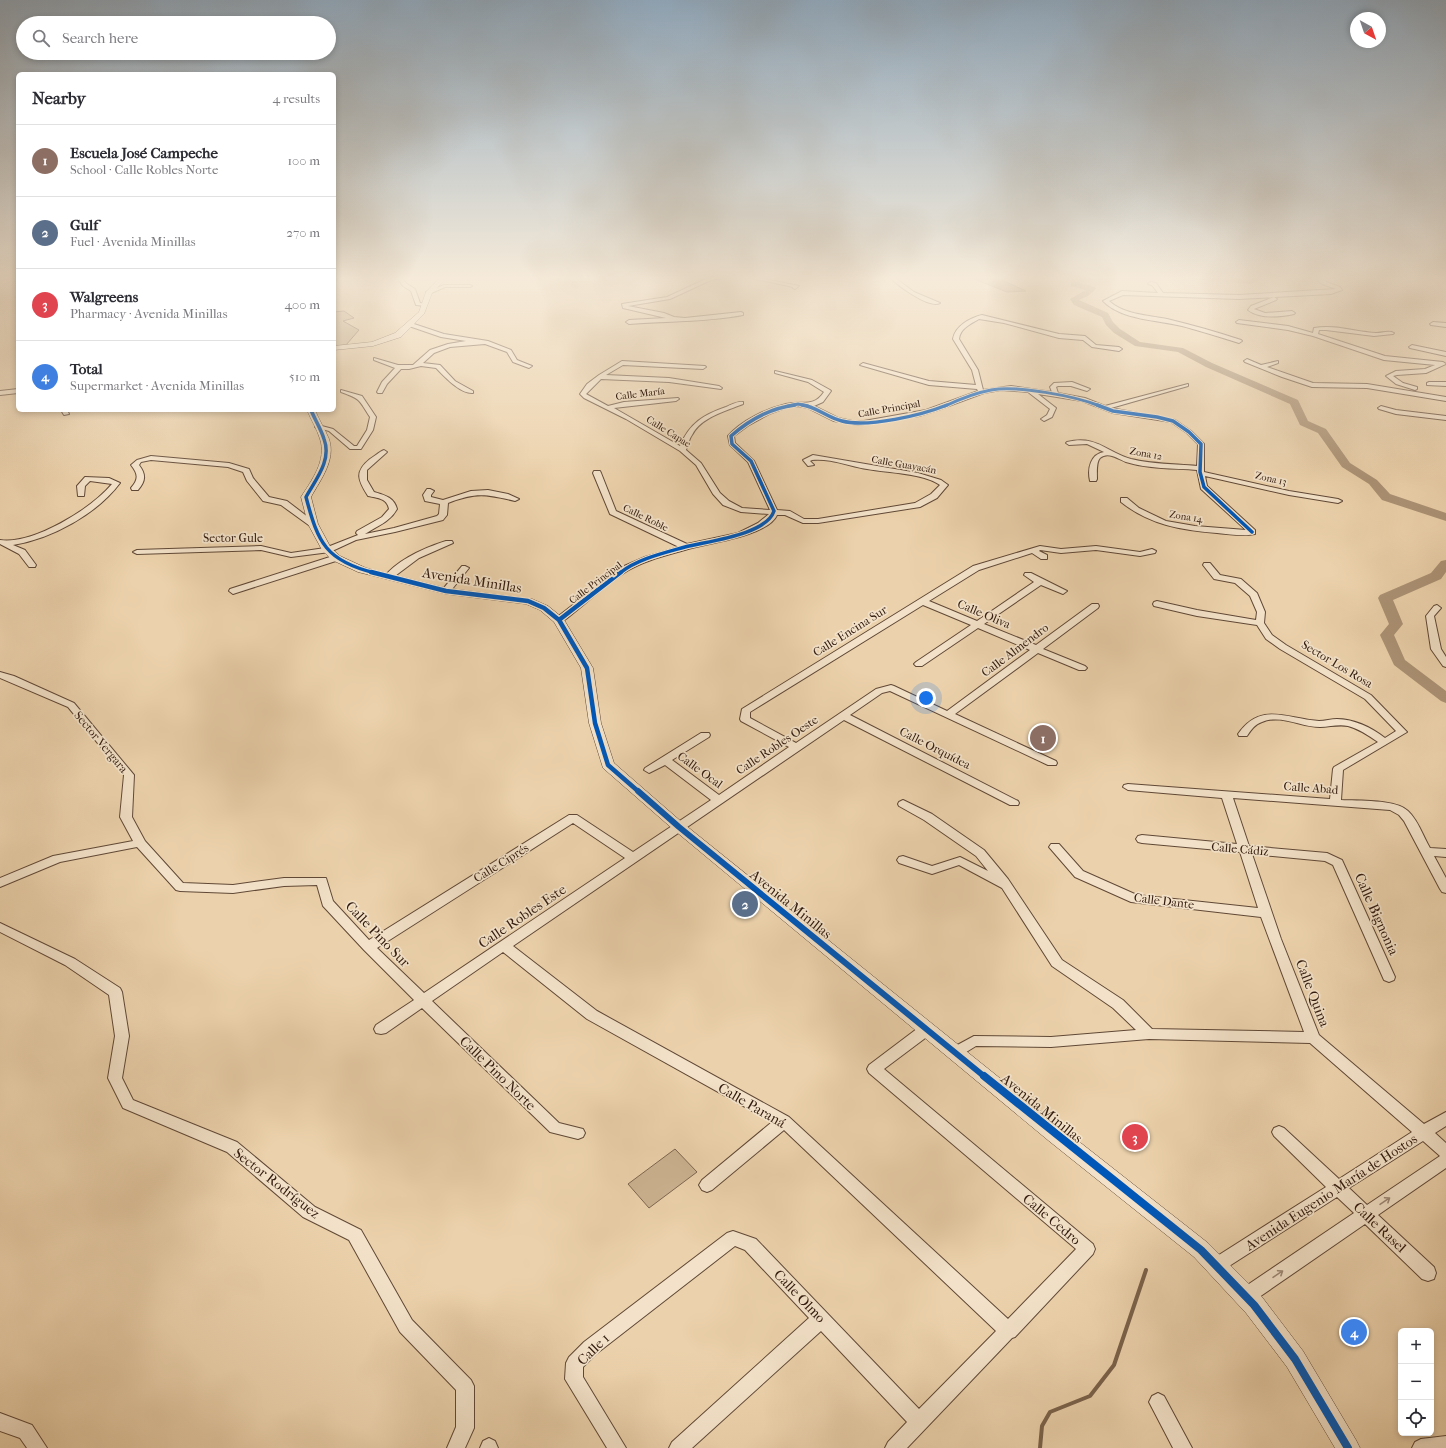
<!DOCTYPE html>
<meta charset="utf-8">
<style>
:root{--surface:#fff;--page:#f2f2f3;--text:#2b2b33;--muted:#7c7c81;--line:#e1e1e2;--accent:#8f2418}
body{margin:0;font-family:"IM FELL French Canon",serif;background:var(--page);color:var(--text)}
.controls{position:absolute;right:12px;bottom:12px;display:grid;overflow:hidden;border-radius:6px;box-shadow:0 2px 6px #0003}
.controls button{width:36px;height:36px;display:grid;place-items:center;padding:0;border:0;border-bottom:1px solid var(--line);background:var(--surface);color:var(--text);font:20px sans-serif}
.compass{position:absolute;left:1350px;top:12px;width:36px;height:36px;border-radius:50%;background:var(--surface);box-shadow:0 2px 6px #0003;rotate:140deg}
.you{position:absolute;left:926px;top:698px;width:14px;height:14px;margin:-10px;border:3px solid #fff;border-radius:50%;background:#1a73e8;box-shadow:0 0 0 6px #1a73e833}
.badge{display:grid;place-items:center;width:26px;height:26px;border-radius:50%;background:var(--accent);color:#fff;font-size:13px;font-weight:700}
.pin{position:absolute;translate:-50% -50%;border:2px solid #fff;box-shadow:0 1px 4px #0006}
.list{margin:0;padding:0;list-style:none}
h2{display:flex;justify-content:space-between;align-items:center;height:52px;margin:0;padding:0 16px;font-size:17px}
h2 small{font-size:13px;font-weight:400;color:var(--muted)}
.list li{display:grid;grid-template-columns:26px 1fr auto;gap:12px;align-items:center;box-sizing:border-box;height:72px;padding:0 16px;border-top:1px solid var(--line)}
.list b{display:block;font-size:15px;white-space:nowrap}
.list p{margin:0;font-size:13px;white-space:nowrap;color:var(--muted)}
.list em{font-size:13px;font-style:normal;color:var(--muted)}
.icon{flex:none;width:22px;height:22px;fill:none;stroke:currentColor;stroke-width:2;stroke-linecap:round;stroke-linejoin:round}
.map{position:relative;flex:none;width:1446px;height:1448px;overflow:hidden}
.search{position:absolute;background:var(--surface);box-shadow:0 2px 6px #0003;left:16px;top:16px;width:320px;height:44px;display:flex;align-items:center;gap:10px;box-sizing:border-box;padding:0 14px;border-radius:22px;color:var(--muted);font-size:15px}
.panel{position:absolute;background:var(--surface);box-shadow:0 2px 6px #0003;left:16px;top:72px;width:320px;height:340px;border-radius:6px}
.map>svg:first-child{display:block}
.green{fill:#ccb391;stroke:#7e6650}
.water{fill:#ac9376;stroke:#7b634c}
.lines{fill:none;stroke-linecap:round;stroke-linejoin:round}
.stream{stroke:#7b634c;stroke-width:4}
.river{fill:#ac9376;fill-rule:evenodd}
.minor-casing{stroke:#604836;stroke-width:2}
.tertiary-casing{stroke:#604836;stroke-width:1}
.minor{fill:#f3e2c9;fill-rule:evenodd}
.tertiary{fill:#f3e2c9;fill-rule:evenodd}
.cycleway-far4-casing{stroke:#f3e2c9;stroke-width:4.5}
.cycleway-far3-casing{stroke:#f3e2c9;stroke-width:5.5}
.cycleway-far2-casing{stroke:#f3e2c9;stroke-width:7}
.cycleway-far1-casing{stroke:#f3e2c9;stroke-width:8}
.cycleway-casing{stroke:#f3e2c9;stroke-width:10}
.cycleway-far4{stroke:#0057b8;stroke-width:3}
.cycleway-far3{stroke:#0057b8;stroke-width:3.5}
.cycleway-far2{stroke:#0057b8;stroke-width:4.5}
.cycleway-far1{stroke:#0057b8;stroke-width:6}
.cycleway{stroke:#0057b8;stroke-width:8}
.oneway{stroke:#9c8875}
.labels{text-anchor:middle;stroke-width:3.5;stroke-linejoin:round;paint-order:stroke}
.far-street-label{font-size:10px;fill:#311a0e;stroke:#f3e2c9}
.street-label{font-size:12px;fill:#311a0e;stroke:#f3e2c9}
.near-street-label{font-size:14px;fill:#311a0e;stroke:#f3e2c9}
</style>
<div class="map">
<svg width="1446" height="1448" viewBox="0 0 1446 1448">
<rect width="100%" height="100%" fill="#ecd2ac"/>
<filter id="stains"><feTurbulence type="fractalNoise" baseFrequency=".005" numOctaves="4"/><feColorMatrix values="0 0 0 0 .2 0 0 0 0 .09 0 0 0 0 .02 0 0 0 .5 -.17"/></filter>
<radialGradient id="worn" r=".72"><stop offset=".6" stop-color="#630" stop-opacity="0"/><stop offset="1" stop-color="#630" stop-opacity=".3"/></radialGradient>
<!-- green -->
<path class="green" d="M344 311 354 318 343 321 359 330 346 345 334 346V312Z
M675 1149 697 1172 649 1208 628 1184Z"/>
<!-- water -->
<path class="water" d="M969 277H995L1026 291 1007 292Z"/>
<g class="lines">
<!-- stream -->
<path class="stream" d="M1040 1448 1042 1426 1050 1412 1090 1396 1114 1365 1146 1270"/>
<!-- river -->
<path class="river" d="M1088 277H1148L1144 279 1092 280 1080 283 1095 287 1096 289 1088 296 1079 300 1108 313 1113 322 1120 329 1140 342 1183 348 1212 363 1298 400 1308 421 1326 429 1350 463 1377 480 1390 494 1446 513V521L1382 500 1369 484 1342 467 1318 433 1300 425 1290 404 1206 367 1178 352 1135 346 1114 333 1106 325 1102 317 1074 305 1070 299 1086 290 1071 286V280Z
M1186 277H1213L1250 280 1252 279 1251 277H1259L1261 280 1250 284 1190 279Z
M1446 560V572L1441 579 1393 600 1403 624 1394 635 1405 660 1446 691V703L1441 701 1394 665 1380 635 1389 624 1378 598 1380 595 1431 573 1441 561Z"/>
<!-- minor casing -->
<g class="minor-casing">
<path id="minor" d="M397 277H401L407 284 415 289 420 303 426 304V306L416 305 411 291 403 286Z
M718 277H728L711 280 670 299 628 306 664 313 674 317 685 318 741 312 743 313V315C706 322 667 321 629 324L626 322 629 320 666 318 623 308 622 304 667 297 708 278Z
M747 277H754L799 286 795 289 793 288V287Z
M890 277H894L914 292 940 303C929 309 897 285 890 277Z
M1315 277H1319L1326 282 1340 287 1342 290 1331 294 1239 299 1123 295 1109 301C1125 315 1147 315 1167 319 1192 325 1217 332 1241 340L1242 341 1239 343C1220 337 1201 331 1182 326 1158 320 1121 320 1103 301L1122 291 1158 293 1152 285 1148 284 1150 282 1156 283 1163 293 1239 295 1336 289 1322 284Z
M334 279H337V280L334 281Z
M444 285H470L472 286 470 287H445L429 294 426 292Z
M1274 297 1277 299 1276 300 1254 309 1265 313 1292 311 1295 313 1294 314C1280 317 1260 319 1248 310L1251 306Z
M982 315 1059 334 1085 336 1096 345 1119 347 1122 349 1119 351 1092 347 1083 340 1059 338 1004 323 979 319C970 324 960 329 959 339L978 370 983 390 1011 386 1052 392 1050 387 1054 383 1072 382 1090 389 1087 391 1071 386H1058L1056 387 1058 393 1085 398 1105 406 1188 384V386L1111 408 1175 420 1191 431 1204 444V472L1289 491 1338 499 1342 501 1338 503 1289 495 1205 476 1207 486 1255 530V534C1242 537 1230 534 1217 533 1181 530 1150 525 1121 502V498H1127L1139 508 1166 521 1195 526 1246 530 1201 489 1197 470C1173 468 1148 469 1126 462 1118 459 1108 451 1100 458 1096 462 1097 474 1097 479L1096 481H1090C1087 468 1091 454 1104 452L1087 444 1069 445 1066 443 1067 442C1097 435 1106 452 1131 459 1152 464 1175 464 1197 466L1198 444 1187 433 1171 422 1113 413 1082 401 1038 394 1056 408 1052 417 1044 421 1041 419 1047 415 1050 409 1028 392 1001 390 984 393 938 410 919 416 858 425 834 421 808 408 798 406 788 407 769 414 749 425 734 436 735 443 754 461 777 510 790 511 804 519H818L915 503 931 494 940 485C923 473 888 473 867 469 849 466 830 458 812 460L810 461 814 465 808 466 803 460 813 455 918 473 941 480 948 485 937 498 920 507 818 523H803L785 515H777C768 536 708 543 688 549 668 555 645 560 627 571 604 586 584 605 562 622H556L555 620 556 618 622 567 645 557 679 547 610 514 593 473 594 471H600L601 473 616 511 687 544 738 533 758 523 769 514 741 512 723 505 713 494 696 465 680 451 626 419 584 398 580 394 587 384 599 375 622 361 705 366 706 367 703 369 623 365 606 375 669 378 719 386 722 388 721 389 669 382 601 379 586 394 608 406 624 402 678 398 679 399 676 401 614 408 680 446C690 423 703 415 726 407 731 405 737 401 743 402V404C726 411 701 417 692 435 689 439 688 445 686 450L701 463 720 493 729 501 742 508 770 510 748 462 730 445 728 436C742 420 766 409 786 404 804 400 813 408 824 392L808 382 775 373V371L812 380 830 390 831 391 823 402 814 406 838 418 852 421H864L926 410 978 391 977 389 929 385 860 365 863 363 929 381 976 385 972 370 953 339C955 326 970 318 982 315Z
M1239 320 1288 326 1313 333 1314 328C1335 324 1355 332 1376 333 1382 333 1389 330 1394 333L1393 334 1374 336 1326 330H1319L1318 334 1385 356 1443 362 1446 364 1426 373 1397 375 1393 376 1403 383 1417 387V389L1415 390 1396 384 1386 376 1396 371 1425 369 1435 365 1384 360 1313 336 1288 330 1237 323 1236 322Z
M1433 322 1446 323V327L1431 325 1430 324Z
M411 323 444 334 488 341 511 350 517 360 532 366 529 368 513 362 507 352 485 344 450 347 434 353 423 363 440 365 455 381 473 391V393C460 394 444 376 436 368L421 366 409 369H401L387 384 382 393H378L377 392 382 382 395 368 374 360V358L398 365H413L430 350 448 344 466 341 441 337 409 326 408 325Z
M1412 345 1446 352V356L1410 348 1409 347Z
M1247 359 1261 365 1278 361V363L1267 367 1313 383 1367 384 1446 397V401L1367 388 1312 387 1282 377 1245 362 1244 361Z
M1429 382H1446V386L1427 385V383Z
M18 389V393L0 395V391Z
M341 390 362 396 376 417 373 430 361 449H350L329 431 315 427 318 425 333 429 354 446H357L367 430 370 417C359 400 361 399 341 392Z
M1381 406 1396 410 1446 416V420L1396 414 1379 409 1378 408Z
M61 410H67L69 414 64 415Z
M384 450 387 452 386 453 367 470V480L374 492C384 495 394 497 397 509 390 522 377 526 365 534L394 528 437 516 439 514 440 504 425 501 423 495 427 489H430L434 491 431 495V497L443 500 471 491 488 490 508 494 519 499 515 501C486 494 476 492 448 503L447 515 443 520 395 532 356 540 330 552 291 557 261 550 137 554 133 552 137 550 261 546 291 553 325 548 358 535 356 533 357 531 382 517 389 509C387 498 377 498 368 496 358 480 354 472 370 459 375 456 379 452 384 450Z
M151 456 229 463 249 469 253 478 269 497 287 501 317 524 316 526H310L281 505 263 501 247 481 243 472 228 467 151 460 141 462 139 465C146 474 146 481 138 490H132L131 488C139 479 138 474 131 465L137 460Z
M85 477 109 478 120 483C97 514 51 539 13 545L25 550 36 565 35 567H29L19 554 0 544V540C33 545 91 509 112 484L90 481 85 486 84 496H78L77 486Z
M446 541H452L453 543 419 558 391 579H388L384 577C399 559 424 548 446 541Z
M1040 546 1061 549 1096 546 1140 552 1152 549 1156 551 1155 553 1140 556 1096 550 1061 553 1040 550 1039 551 1047 555V559H1041L1032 553 979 570 929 601 977 621 1034 582 1024 575 1025 573H1031L1067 591 1063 594 1041 585 984 624 1036 645 1092 604H1098L1099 606 1098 608 1043 649 1085 666 1087 668 1085 670H1079L1038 653 955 714 1056 761 1057 763 1056 765H1048L890 691 882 693 850 715 1018 801 1019 803 1018 805H1010L844 720 513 946 597 1011 789 1117 1008 1319 1076 1249 869 1073 867 1069 869 1065 922 1025 927 1024 932 1025 934 1029 932 1033 884 1069 1093 1244 1095 1249 1093 1254 1015 1337 1012 1338 907 1448H885L888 1442 907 1422 821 1331 692 1448H669L672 1442 809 1318 745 1250 735 1246 596 1354 583 1367V1377L626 1448H607L565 1379 566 1363 569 1357 584 1342 727 1233 733 1231 756 1239 919 1409 996 1331 784 1130 712 1190 707 1192 702 1190 699 1185 702 1180 772 1122 587 1019 503 952 432 1001 559 1123 583 1129 585 1133 583 1137 578 1139 550 1132 422 1008 386 1033 381 1034 376 1033 374 1029 376 1025 414 1000 364 950 323 906 317 885 284 886 233 893 180 891 176 890 137 847 60 862 0 887V878L53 856 133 841 120 817 124 775 68 707 0 678V672L14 676 74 703 134 775 132 817 145 841 183 883 233 885 284 878H326L333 901 369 940 569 815H577L633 852 711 800 665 765 649 773 644 770 645 768 701 733H709L710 735 709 737 672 760 719 795 789 747 741 721 740 719 742 709 973 566ZM923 605 971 625 916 662 914 664 916 666H922L978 628 1030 650 947 711 894 686 891 685 876 689 796 743 750 718V712ZM573 823 625 858 424 993 377 948Z
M333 556H339L340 558 339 560 236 593 233 594 229 591 230 589Z
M1204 563H1210L1220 575 1241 579 1257 593 1265 612 1264 623 1272 635 1286 645 1371 695 1407 732 1343 770 1341 800C1357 801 1396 799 1408 811 1418 820 1423 836 1430 848L1446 849V857L1434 856 1446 878V893L1442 892 1440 889 1404 821 1399 815 1390 810 1233 798 1249 846 1327 853 1342 860 1395 977 1394 980 1389 982 1384 980 1333 865 1325 861 1252 854 1281 939 1319 1035 1424 1124 1446 1112V1126L1435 1133 1446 1143V1168L1378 1215 1434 1267 1436 1273 1434 1279 1428 1281 1422 1279 1365 1224 1252 1302 1246 1304 1240 1302 1238 1296 1240 1290 1354 1213 1337 1197 1223 1270 1217 1273 1211 1270 1209 1265 1211 1260 1326 1187 1274 1136 1272 1132 1274 1128 1279 1126 1284 1128 1339 1179 1412 1132 1310 1043 1149 1039 1051 1047 976 1046 955 1059 950 1057 948 1053 950 1049 974 1036 1051 1037 1136 1030 1113 1008 1052 966 1002 888 959 865 932 874 899 863 897 860 899 857 903 856 932 866 960 857 988 871 976 856 924 820 899 806 898 804 899 802 903 800 932 814 984 850 1008 879 1062 960 1123 1000 1152 1029 1304 1032 1261 917 1131 902 1075 877 1049 847 1051 844H1059L1083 871 1137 895 1258 908 1240 852 1142 843 1138 842 1136 839 1138 836 1142 835 1237 844 1222 798 1128 790 1123 787 1124 785 1128 784 1330 799 1333 769 1334 767 1378 742C1368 735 1359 729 1348 726 1338 724 1330 727 1320 727 1301 727 1281 714 1262 722 1255 724 1251 730 1247 736H1239L1238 734C1261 701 1287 719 1319 721 1325 721 1331 719 1337 719 1354 719 1372 728 1385 738L1396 731 1365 699 1280 649 1266 639 1257 625 1197 616 1154 606 1153 604 1154 602 1157 601 1197 610 1256 620 1257 612 1250 596 1235 583 1214 579 1203 565ZM1423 1141 1440 1156 1367 1205 1349 1188Z
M462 566H465L469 568 449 593H443L442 591 443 589Z
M1437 605 1441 608 1434 616 1441 649 1446 657V667L1443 666 1431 649 1426 616 1434 606Z
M0 923 75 959 120 988 122 992 129 1036 122 1078 133 1100 237 1142 315 1207 361 1230 412 1320 471 1380 474 1386V1428L465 1448H447L456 1427V1390L400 1332 349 1240 303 1217 227 1152 123 1108 108 1078 115 1036 109 995 65 965 0 932Z
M1158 1393 1164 1396 1192 1448H1173L1149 1402 1152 1396Z
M0 1413 32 1425 47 1448H27L20 1438 0 1431Z
M1446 1436V1448H1412L1415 1442 1421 1439Z
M489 1438 495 1441 498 1448H480L483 1441Z"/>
</g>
<!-- tertiary casing -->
<g class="tertiary-casing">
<path id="tertiary" d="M441 277H447L432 293 424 314 401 337 373 346 334 350V346L372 342 395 333 419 312 426 292Z
M307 410H315C319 420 325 429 329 439 336 460 321 479 311 497L318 524 331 548 340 556 366 568 446 588 532 599 548 606 563 618 593 668 601 723 614 763 684 824 1063 1129 1208 1243 1262 1297 1303 1351 1356 1440 1360 1448H1335L1287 1367 1246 1313 1194 1257 1049 1141 674 830 603 768 589 723 581 668 554 622 540 610 526 604 446 594 358 572 332 560 322 550 308 524 301 497C312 480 327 460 320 439 317 429 311 420 307 410Z"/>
</g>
<!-- minor -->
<use href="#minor" class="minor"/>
<!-- tertiary -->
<use href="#tertiary" class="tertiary"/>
<!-- cycleway-far4 casing -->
<g class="cycleway-far4-casing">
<path id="cycleway-far4" d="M788 406 798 404 808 406
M945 406C960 399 975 393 991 390 1016 385 1075 396 1100 406"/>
</g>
<!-- cycleway-far3 casing -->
<g class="cycleway-far3-casing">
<path id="cycleway-far3" d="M802 405C815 406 828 418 842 421 868 428 922 415 947 405
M1097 405 1113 411 1157 417 1173 421 1189 432 1201 444 1200 472 1204 487 1252 532
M311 410C315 420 321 429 324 439 332 460 316 479 306 497 318 543 326 561 375 573
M620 573C637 559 664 553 685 547 708 541 766 535 774 511L751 461 732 444 731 436C749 420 771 408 795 405"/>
</g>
<!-- cycleway-far2 casing -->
<g class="cycleway-far2-casing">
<path id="cycleway-far2" d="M371 572 446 591 528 601 544 608 559 620 587 668 595 723 608 765 639 792
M559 620 621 572"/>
</g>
<!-- cycleway-far1 casing -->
<g class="cycleway-far1-casing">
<path id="cycleway-far1" d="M638 791 679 827 985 1077"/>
</g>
<!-- cycleway casing -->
<g class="cycleway-casing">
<path id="cycleway" d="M984 1076 1201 1250 1254 1305 1295 1359 1348 1448"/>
</g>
<!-- cycleway-far4 -->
<use href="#cycleway-far4" class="cycleway-far4"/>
<!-- cycleway-far3 -->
<use href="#cycleway-far3" class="cycleway-far3"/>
<!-- cycleway-far2 -->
<use href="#cycleway-far2" class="cycleway-far2"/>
<!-- cycleway-far1 -->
<use href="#cycleway-far1" class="cycleway-far1"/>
<!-- cycleway -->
<use href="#cycleway" class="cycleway"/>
</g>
<!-- one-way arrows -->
<defs><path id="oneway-shaft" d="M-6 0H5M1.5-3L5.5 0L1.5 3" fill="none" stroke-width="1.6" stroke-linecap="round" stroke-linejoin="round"/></defs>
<g class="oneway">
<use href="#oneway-shaft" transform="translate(1385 1201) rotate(-34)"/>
<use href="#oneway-shaft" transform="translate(1278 1274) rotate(-34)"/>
</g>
<!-- sky -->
<linearGradient id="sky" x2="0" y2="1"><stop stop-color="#90a7ba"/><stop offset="0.58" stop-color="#f6ebda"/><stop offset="1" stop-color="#f6ebda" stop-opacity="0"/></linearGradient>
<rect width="1446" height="479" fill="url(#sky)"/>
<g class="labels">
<!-- far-street labels -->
<g class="far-street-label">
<text transform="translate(640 393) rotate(-7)" y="4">Calle María</text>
<text transform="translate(889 408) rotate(-10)" y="4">Calle Principal</text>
<text transform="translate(669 431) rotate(32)" y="4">Calle Capae</text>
<text transform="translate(1146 453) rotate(10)" y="4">Zona 12</text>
<text transform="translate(904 464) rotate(10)" y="4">Calle Guayacán</text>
<text transform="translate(1271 478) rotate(13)" y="4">Zona 13</text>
<text transform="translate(1186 516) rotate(9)" y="4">Zona 14</text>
<text transform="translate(646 517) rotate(26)" y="4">Calle Roble</text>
<text transform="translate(595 582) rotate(-37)" y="4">Calle Principal</text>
</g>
<!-- street labels -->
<g class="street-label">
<text x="233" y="542">Sector Gule</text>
<text transform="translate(984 614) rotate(23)" y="4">Calle Oliva</text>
<text transform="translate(850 631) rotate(-32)" y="4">Calle Encina Sur</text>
<text transform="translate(1015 650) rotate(-37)" y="4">Calle Almendro</text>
<text transform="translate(1337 664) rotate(31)" y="4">Sector Los Rosa</text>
<text transform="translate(101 742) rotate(50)" y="4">Sector Vergara</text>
<text transform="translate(777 745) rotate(-34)" y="4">Calle Robles Oeste</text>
<text transform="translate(935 748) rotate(27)" y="4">Calle Orquídea</text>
<text transform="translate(700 770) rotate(36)" y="4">Calle Ocal</text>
<text transform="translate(1311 788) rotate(4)" y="4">Calle Abad</text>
<text transform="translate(1240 849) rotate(5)" y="4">Calle Cádiz</text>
<text transform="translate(501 863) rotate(-32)" y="4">Calle Ciprés</text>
<text transform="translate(1164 901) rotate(7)" y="4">Calle Dante</text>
</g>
<!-- near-street labels -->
<g class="near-street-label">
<text transform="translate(472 580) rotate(9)" y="5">Avenida Minillas</text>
<text transform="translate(791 904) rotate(39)" y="5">Avenida Minillas</text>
<text transform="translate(1377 914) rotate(66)" y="5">Calle Bignonia</text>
<text transform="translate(522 916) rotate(-34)" y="5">Calle Robles Este</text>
<text transform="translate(378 934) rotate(46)" y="5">Calle Pino Sur</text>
<text transform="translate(1313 993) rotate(69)" y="5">Calle Quina</text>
<text transform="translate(498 1073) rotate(44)" y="5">Calle Pino Norte</text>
<text transform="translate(752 1105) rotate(30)" y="5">Calle Paraná</text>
<text transform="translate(1042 1108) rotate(39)" y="5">Avenida Minillas</text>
<text transform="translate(277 1183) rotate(38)" y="5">Sector Rodríguez</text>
<text transform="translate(1331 1192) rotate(-33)" y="5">Avenida Eugenio María de Hostos</text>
<text transform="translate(1052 1219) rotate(40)" y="5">Calle Cedro</text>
<text transform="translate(1380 1227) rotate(43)" y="5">Calle Rasel</text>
<text transform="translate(800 1296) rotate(46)" y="5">Calle Olmo</text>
<text transform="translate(593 1349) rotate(-44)" y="5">Calle 1</text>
</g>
</g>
<rect width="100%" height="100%" filter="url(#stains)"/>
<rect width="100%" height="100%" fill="url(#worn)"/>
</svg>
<div class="controls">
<button>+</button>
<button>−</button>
<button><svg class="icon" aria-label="locate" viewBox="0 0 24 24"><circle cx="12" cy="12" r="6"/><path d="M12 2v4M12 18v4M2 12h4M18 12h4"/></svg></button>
</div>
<svg class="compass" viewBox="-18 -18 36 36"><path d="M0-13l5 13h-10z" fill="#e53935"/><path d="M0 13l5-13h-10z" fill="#7c7c81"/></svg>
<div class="you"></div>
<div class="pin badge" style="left:1043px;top:738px;background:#8d6e63">1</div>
<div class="pin badge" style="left:745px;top:904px;background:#5c6f8a">2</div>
<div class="pin badge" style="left:1135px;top:1137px;background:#e0444e">3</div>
<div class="pin badge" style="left:1354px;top:1332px;background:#3f7fe0">4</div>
<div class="search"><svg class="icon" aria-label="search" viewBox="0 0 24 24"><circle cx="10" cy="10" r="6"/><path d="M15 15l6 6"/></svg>Search here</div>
<section class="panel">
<h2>Nearby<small>4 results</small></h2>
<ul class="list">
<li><span class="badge" style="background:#8d6e63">1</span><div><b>Escuela José Campeche</b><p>School · Calle Robles Norte</p></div><em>100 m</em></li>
<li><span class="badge" style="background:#5c6f8a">2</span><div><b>Gulf</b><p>Fuel · Avenida Minillas</p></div><em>270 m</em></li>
<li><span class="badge" style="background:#e0444e">3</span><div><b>Walgreens</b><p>Pharmacy · Avenida Minillas</p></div><em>400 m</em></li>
<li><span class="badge" style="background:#3f7fe0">4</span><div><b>Total</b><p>Supermarket · Avenida Minillas</p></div><em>510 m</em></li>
</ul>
</section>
</div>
